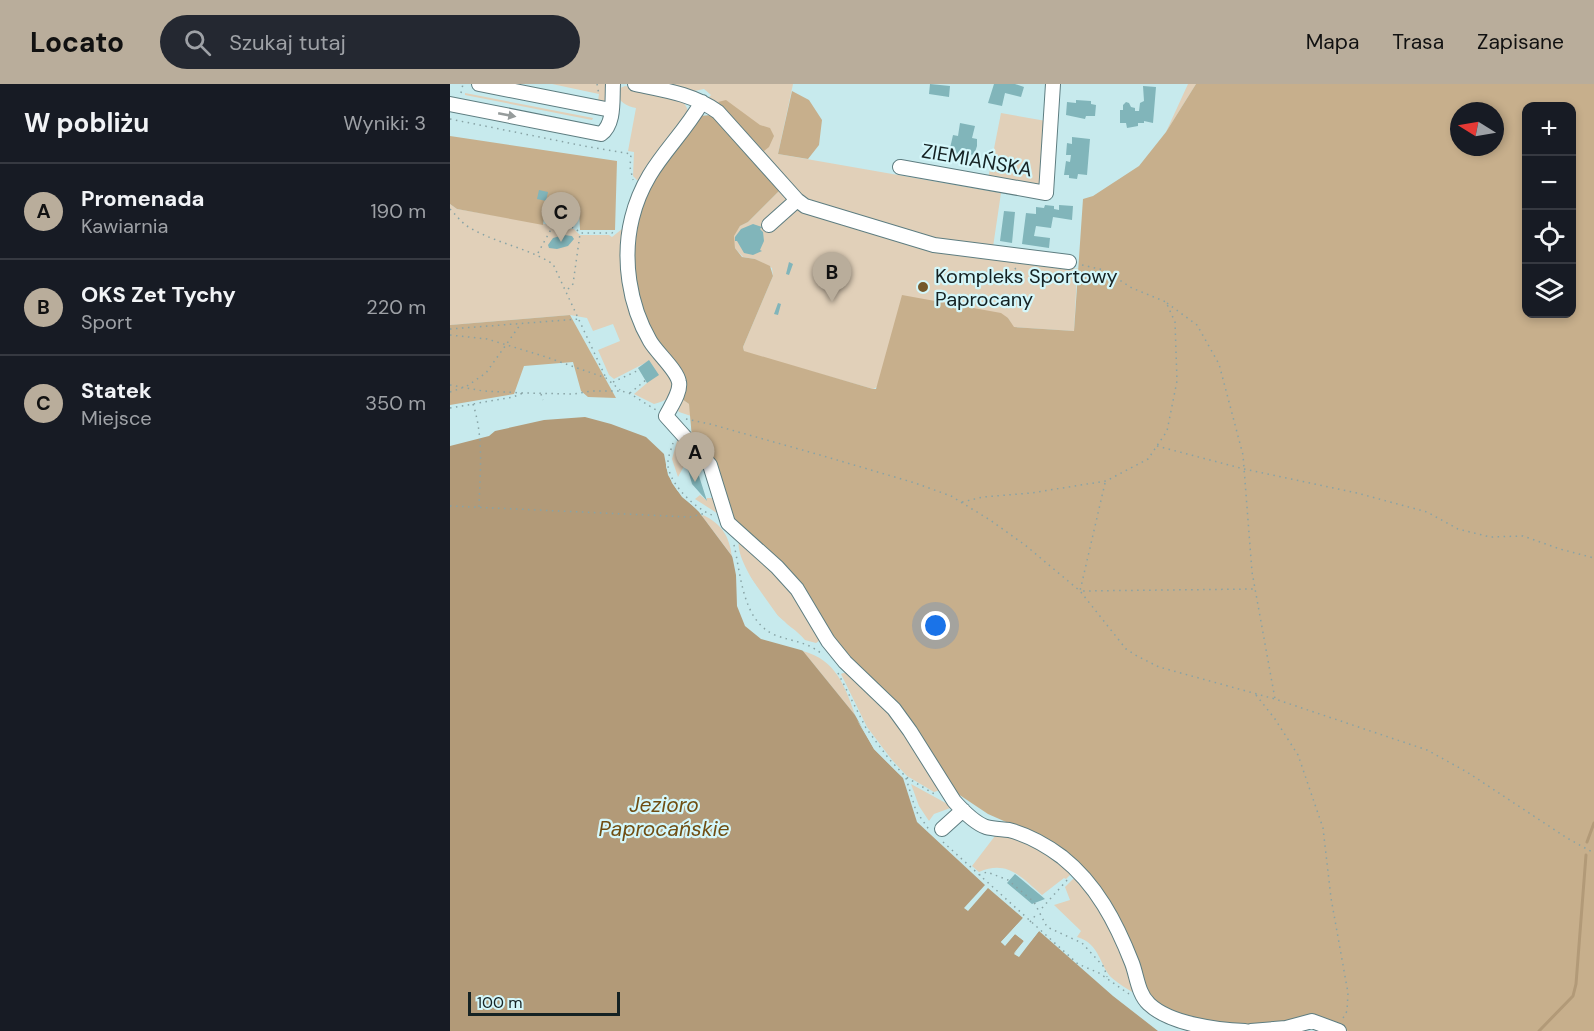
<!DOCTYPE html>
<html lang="pl">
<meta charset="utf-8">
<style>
:root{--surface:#171b24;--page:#242831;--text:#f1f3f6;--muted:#9ea1a6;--line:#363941;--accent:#b9ad9b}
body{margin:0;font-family:"DM Sans",sans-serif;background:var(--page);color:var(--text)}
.controls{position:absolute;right:18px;top:18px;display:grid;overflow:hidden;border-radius:12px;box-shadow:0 3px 9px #0003}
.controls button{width:54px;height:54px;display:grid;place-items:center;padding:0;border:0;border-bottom:2px solid var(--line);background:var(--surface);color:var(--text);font:30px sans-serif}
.compass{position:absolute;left:1000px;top:18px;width:54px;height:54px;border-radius:50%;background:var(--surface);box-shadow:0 3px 9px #0003;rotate:281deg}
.scale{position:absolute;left:18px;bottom:15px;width:152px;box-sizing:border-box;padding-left:6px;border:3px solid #152223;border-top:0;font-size:16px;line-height:21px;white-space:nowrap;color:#152223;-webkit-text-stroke:4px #d4f7fa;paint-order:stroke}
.you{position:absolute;left:486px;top:542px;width:21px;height:21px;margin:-15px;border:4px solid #fff;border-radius:50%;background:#1a73e8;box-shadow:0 0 0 9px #1a73e833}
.badge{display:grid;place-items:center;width:39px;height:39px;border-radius:50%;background:var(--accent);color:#111;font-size:20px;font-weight:700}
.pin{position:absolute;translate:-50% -50px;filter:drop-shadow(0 2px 3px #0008)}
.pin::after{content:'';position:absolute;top:32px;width:21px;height:18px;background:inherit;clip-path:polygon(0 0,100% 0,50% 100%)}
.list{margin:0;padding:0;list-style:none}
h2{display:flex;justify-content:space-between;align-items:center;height:78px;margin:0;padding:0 24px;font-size:26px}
h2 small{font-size:20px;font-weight:400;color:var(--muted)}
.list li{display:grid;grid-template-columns:39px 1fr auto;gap:18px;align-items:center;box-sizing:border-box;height:96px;padding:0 24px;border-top:2px solid var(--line)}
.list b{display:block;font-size:22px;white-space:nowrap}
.list p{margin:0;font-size:20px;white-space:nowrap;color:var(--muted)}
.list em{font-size:20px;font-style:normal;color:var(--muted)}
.icon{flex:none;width:33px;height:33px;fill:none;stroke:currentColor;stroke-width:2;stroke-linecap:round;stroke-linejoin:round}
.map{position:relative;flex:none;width:1144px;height:947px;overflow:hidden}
header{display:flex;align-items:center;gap:36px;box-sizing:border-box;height:84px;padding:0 30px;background:var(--accent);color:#111}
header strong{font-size:28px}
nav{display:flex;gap:33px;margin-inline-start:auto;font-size:21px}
.search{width:420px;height:54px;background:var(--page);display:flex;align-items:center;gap:15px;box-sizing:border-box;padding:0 21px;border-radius:33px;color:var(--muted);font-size:22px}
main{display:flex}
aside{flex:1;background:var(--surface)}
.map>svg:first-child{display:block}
.green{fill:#e1d0b9}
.forest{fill:#c7af8c;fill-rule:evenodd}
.water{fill:#b29a78}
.pier{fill:#c7eaed}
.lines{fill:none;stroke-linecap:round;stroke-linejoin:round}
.stream{stroke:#b29a78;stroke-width:3}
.building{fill:#81b5ba}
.minor-casing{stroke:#5e7d80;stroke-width:16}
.path{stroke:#88a3a5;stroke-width:1.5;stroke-dasharray:1.5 4.5;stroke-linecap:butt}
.minor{stroke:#fff;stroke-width:14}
.oneway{fill:#969c9c}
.poi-dot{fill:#74582b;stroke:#d4f7fa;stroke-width:2}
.labels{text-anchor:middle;stroke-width:4.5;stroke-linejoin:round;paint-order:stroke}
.street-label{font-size:20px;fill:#152223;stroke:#d4f7fa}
.poi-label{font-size:20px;fill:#152223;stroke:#d4f7fa;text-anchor:start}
.water-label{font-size:21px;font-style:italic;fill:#704e13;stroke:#d4f7fa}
</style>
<header>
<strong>Locato</strong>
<div class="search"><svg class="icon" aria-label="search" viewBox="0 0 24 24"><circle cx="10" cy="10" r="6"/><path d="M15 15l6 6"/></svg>Szukaj tutaj</div>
<nav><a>Mapa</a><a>Trasa</a><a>Zapisane</a></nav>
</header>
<main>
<aside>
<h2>W pobliżu<small>Wyniki: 3</small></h2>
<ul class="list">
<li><span class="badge">A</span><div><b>Promenada</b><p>Kawiarnia</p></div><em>190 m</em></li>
<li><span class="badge">B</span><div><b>OKS Zet Tychy</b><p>Sport</p></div><em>220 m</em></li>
<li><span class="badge">C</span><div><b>Statek</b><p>Miejsce</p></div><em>350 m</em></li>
</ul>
</aside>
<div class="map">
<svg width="1144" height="947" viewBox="0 0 1144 947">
<rect width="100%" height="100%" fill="#c7eaed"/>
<!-- green -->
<path class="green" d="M102 0H158L157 14 155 18 148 17 149 10Z
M204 0H343L328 70 551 109 543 163 489 158 357 120 259 13 261 11 254 5 244 7Z
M738 0H746L716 48Z
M175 2 229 14C235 20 238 23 238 31L190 99 183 92 184 68 178 67 186 24C176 22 166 17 168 5Z
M15 9 143 34 142 36 15 11Z
M551 29 596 37 595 98 586 104 538 95Z
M332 104 356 128 629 185 627 189 624 247 563 243 558 234 423 305 294 268 293 263 323 192 322 184 305 175 293 173 285 164 283 152 290 142 298 138Z
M0 120 7 125 124 145 130 151H159L162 153 172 145H177L223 300C223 313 216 317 204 320L184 310 197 299 199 277 164 295 159 291 148 266 170 257 163 240 143 247 137 234 120 231 0 241Z
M229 313 239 320 241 332 229 328 227 324Z
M229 350 251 373 243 381 235 370V380L228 393 222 375Z
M250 411 256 416 257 414H265L273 433 245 415Z
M253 431C272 440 279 452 282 472L252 432Z
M289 457 346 509 373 554 366 559 355 556C347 546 335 540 327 531 315 516 285 475 289 457Z
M353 567C386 576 395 602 405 631Z
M393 589H402L442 627 490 706 484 708 457 692 442 676 417 643 391 590Z
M461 700 503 723 484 730 479 737 469 722Z
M548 748 585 758 624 787 616 795 614 794 592 811C572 794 558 775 529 788L522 782Z
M627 791 665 845 687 911C679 906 669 900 662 894 649 882 651 860 627 853L631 847 604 821 620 816 615 803Z"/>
<!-- forest -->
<path class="forest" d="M746 0H1144V947H898L880 937 773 942 712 925 703 919 671 838 651 806 597 756 538 730 502 706 398 576 349 503 288 444 242 354 239 320 229 313 214 271 190 224 183 194 184 149 197 104 250 32 261 31 268 35 332 104 298 138 290 142 284 152 285 164 292 173 305 175 320 182 323 192 293 263 294 267 423 305H426L452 211 551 229 558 234 564 243 624 247 633 115 643 112 689 82 716 48ZM1076 22H1122V230H1076ZM1009 27H1045V63H1009Z
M342 7 359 16 372 36 369 61 358 75 328 70Z
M276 16 310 41 320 44 324 52 319 63 314 67 268 18Z
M0 52 167 77 165 146H130L129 125 95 124 93 141 7 125 0 120Z
M120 231 166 314 138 313 131 307 123 278 74 282 64 310 0 321V241Z"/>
<!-- water -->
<path class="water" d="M135 333 161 340 196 353 214 370 218 391 227 406 249 428 353 567 405 631 424 665 453 694 467 738 535 801 514 824 518 827 538 804 573 834 551 858 555 861 565 850 574 857 564 869 581 857 589 847 663 912 708 947H0V362L39 352 45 347 94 336Z"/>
<!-- pier -->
<path class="pier" d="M216 368 224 397 234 411 255 432 232 413 222 399 216 383Z
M281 466 328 532 335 538 358 568 311 555 295 542 287 522 286 491Z
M407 636 426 663 453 694 424 665Z
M573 834 575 836 566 847 577 855V859L586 845 589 847 569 873 564 870 574 857 565 850 555 862 551 858Z"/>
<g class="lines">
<!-- stream -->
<path class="stream" d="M1137 758 1144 739
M1089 947 1123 912 1126 900 1136 771"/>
</g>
<!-- building -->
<path class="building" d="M480 0 500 2 499 13 479 10Z
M544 0H565L574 3 571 13 555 9 552 22 538 19Z
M693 2 706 3 703 39 694 37V39H688V42L677 44 676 39H670V26H673V21L676 18 679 19 681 23 685 24V27H689L690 19 694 17Z
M626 16 641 17V20L646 21 645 32H636L635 35 616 31 617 18 626 19Z
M510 39 525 42 522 54 527 55V62L524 71 511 69 510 75 498 73 503 51 508 52Z
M622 53 640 55 637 91 628 90 627 95 619 94V91H614L616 77 620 78 621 71H616L617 59 622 60Z
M89 106 98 108 96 117 87 115Z
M595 121 604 122V125L609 126V121L623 122 622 136 603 133 601 144 586 142 584 152 600 154 599 164 572 160 576 129 586 130V123L594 124Z
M99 125H118L128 129 117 132H98L95 131V126Z
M554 127 565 128 562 159 550 157Z
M303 140 312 143 310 145 313 148 314 157 310 166 312 167 303 171 294 169 287 157H285V153L291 145Z
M114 151 122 152 124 155 118 162 107 165 99 164 98 161 103 154Z
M339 178 343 180 339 191 336 190Z
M328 219 331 220 328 231 324 230Z
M199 276 209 291 197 299 188 284Z
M238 373 249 392 257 417 242 400 238 386Z
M565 790 595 815 582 820 557 799Z"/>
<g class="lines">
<!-- minor casing -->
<g class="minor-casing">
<path id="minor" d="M29 0 161 26
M185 0C214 6 243 10 268 28L347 116 355 122 484 161 619 178
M252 18C227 61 195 81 182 134 172 174 179 221 200 257 207 269 227 286 229 298 231 308 221 322 216 332L260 381 278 439 327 483 347 505 378 557 395 578 444 625 460 647 504 717C512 726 525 739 536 743 543 745 552 745 559 746 578 751 596 761 612 773 646 800 666 838 682 879 687 892 688 910 699 920 720 940 767 946 795 947
M0 20 151 50C165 40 162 16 163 0
M450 83 596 109 603 0
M319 141 347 116
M492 745 513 726
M801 947 836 944 862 937 889 947"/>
</g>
<!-- path -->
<path class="path" d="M147 0 149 11
M11 9 13 0
M0 35 139 63 181 70 180 83 183 96
M0 125C6 131 11 138 17 142 44 159 76 163 103 180L156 294
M104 140 125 144 130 149H162L166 146
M88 169 104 140 105 133
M565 184 568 189
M118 205 123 200 130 150
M717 219 747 241 769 280 793 371 802 488 825 615
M0 245 129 235
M0 251 37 255 93 272 156 294 170 306
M163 298 189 286
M0 301 33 307 74 309 124 310 142 307H171L179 309 206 326
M17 302 36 289 70 241
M0 308 12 304
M180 309 196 296
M91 310 93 316
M23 320C34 354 30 387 29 423
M0 324 63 313 73 309
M236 335 260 340 370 371 465 399 501 412 540 436 575 461 630 507 676 565 687 572 709 583 825 615 977 666 1017 688 1117 754 1144 769
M223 359C221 366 217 375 218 382 221 402 245 424 262 431
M707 362 794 385 907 409 977 428 1008 445 1040 453 1073 452 1110 465 1144 474
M655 399 630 507 804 505
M512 418 533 413 581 409 656 397 698 375 717 347 727 297 725 238 716 218 682 204 654 186 632 181
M0 422 240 433 256 429
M284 461C291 490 292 537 325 551 343 558 356 557 372 570
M388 589 416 644 439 675 456 693 486 711
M806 611 825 635 848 671 873 744 881 814 898 909 897 927 892 936
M456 694 466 727 480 747
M493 758 628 880 649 889 679 910
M529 791 537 788 558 796 584 818 597 843 632 859 654 883 657 893
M592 824 619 794
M580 838 585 832"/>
<!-- minor -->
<use href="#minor" class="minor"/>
</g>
<!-- one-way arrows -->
<defs><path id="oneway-solid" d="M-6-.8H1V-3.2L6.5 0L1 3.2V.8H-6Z" transform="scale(1.5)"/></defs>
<use class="oneway" href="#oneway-solid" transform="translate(57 31) rotate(11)"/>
<!-- markers -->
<circle class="poi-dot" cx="473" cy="203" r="6"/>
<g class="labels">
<!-- street labels -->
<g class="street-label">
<text transform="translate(527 76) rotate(10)" y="7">ZIEMIAŃSKA</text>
</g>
<!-- poi labels -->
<g class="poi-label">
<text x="485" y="199">Kompleks Sportowy<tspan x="485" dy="23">Paprocany</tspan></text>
</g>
<!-- water labels -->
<g class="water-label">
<text x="214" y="728">Jezioro<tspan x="214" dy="24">Paprocańskie</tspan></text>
</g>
</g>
</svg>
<div class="controls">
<button>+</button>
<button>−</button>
<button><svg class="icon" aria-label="locate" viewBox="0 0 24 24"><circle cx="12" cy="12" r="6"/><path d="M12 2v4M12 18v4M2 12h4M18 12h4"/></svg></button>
<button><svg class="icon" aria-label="layers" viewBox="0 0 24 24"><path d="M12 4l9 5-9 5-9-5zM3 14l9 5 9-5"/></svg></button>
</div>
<svg class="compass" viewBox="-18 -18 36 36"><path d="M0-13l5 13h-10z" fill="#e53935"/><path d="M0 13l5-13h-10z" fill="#9ea1a6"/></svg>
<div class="scale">100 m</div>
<div class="you"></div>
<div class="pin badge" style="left:245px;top:398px">A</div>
<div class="pin badge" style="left:382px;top:218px">B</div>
<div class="pin badge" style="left:111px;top:158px">C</div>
</div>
</main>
